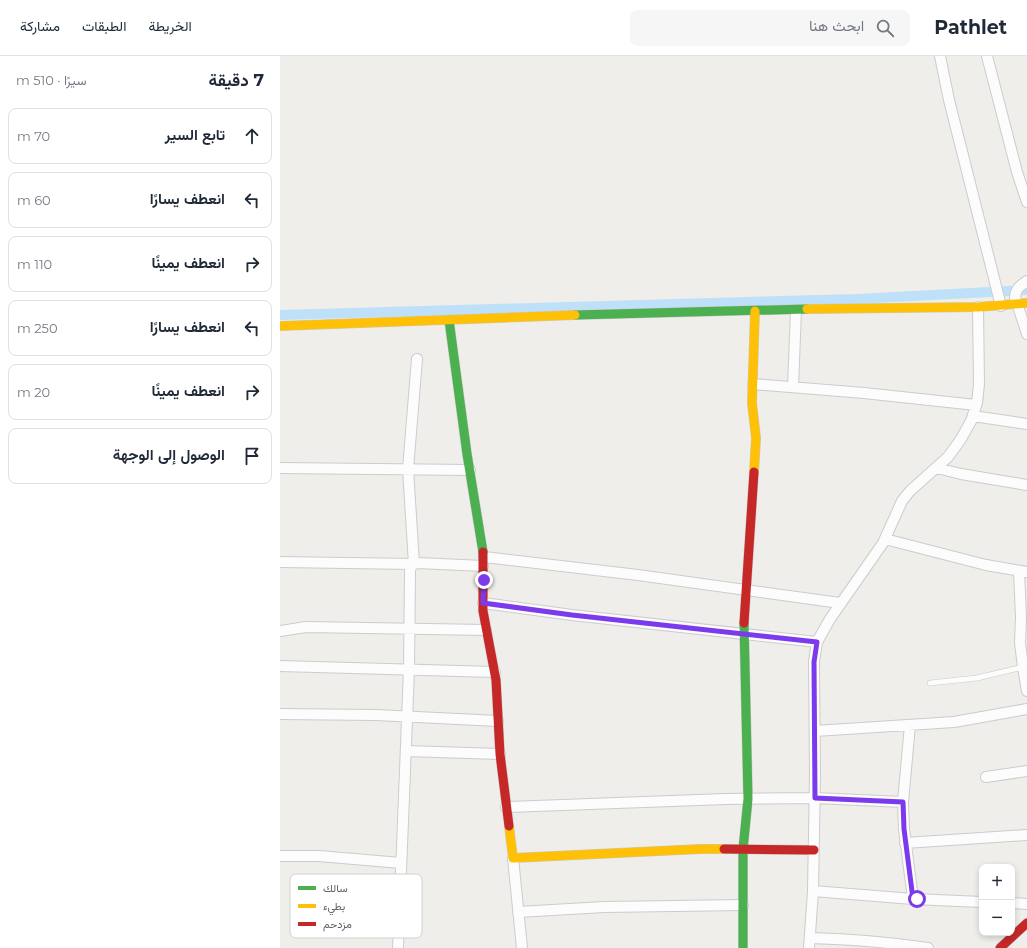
<!DOCTYPE html>
<html lang="ar">
<meta charset="utf-8">
<style>
:root{--surface:#fff;--page:#f6f6f7;--text:#1f2937;--muted:#747a83;--line:#e0e1e3}
body{margin:0;font-family:Montserrat,Vazirmatn,sans-serif;background:var(--page);color:var(--text);direction:rtl}
.controls{position:absolute;right:12px;bottom:12px;display:grid;overflow:hidden;border-radius:8px;box-shadow:0 2px 6px #0003}
.controls button{width:36px;height:36px;display:grid;place-items:center;padding:0;border:0;border-bottom:1px solid var(--line);background:var(--surface);color:var(--text);font:20px sans-serif}
.stop{position:absolute;width:12px;height:12px;margin:-9px;border:3px solid #7c3aed;border-radius:50%;background:#fff}
.stop.end{background:#7c3aed;border-color:#fff;box-shadow:0 1px 4px #0008}
.list{margin:0;padding:0;list-style:none}
h2{display:flex;justify-content:space-between;align-items:center;height:52px;margin:0;padding:0 16px;font-size:17px}
h2 small{font-size:13px;font-weight:400;color:var(--muted)}
.list li{display:grid;grid-template-columns:26px 1fr auto;gap:12px;align-items:center;box-sizing:border-box;height:56px;margin:0 8px 8px;padding:0 8px;border:1px solid var(--line);border-radius:8px}
.list b{display:block;font-size:15px;white-space:nowrap}
.list em{font-size:13px;font-style:normal;color:var(--muted)}
.icon{flex:none;width:22px;height:22px;fill:none;stroke:currentColor;stroke-width:2;stroke-linecap:round;stroke-linejoin:round}
.map{position:relative;flex:none;width:747px;height:892px;overflow:hidden;direction:ltr}
header{display:flex;align-items:center;gap:24px;box-sizing:border-box;height:56px;padding:0 20px;background:var(--surface);border-bottom:1px solid var(--line)}
header strong{font-size:19px}
nav{display:flex;gap:22px;margin-inline-start:auto;font-size:14px}
.search{width:280px;height:36px;background:var(--page);display:flex;align-items:center;gap:10px;box-sizing:border-box;padding:0 14px;border-radius:8px;color:var(--muted);font-size:15px}
main{display:flex}
aside{flex:1;background:var(--surface)}
.map>svg:first-child{display:block}
.lines{fill:none;stroke-linecap:round;stroke-linejoin:round}
.canal{stroke:#bfe0f9;stroke-width:10}
.lane-casing{stroke:#cbcccc;stroke-width:6}
.street-casing{stroke:#cbcccc;stroke-width:12}
.fast-casing{stroke:#cacacb;stroke-width:10}
.slow-casing{stroke:#cacacb;stroke-width:10}
.jam-casing{stroke:#cacacb;stroke-width:10}
.lane{stroke:#fdfcfc;stroke-width:5}
.street{stroke:#fdfcfc;stroke-width:10}
.fast{stroke:#4caf50;stroke-width:9}
.slow{stroke:#ffc107;stroke-width:9}
.jam{stroke:#c62828;stroke-width:9}
.route{stroke:#7c3aed;stroke-width:5}
.key{fill:#fff;stroke:#cfd0d2;stroke-width:1}
.key-label{font-size:11px;fill:#5f6368}
</style>
<header>
<strong>Pathlet</strong>
<div class="search"><svg class="icon" aria-label="search" viewBox="0 0 24 24"><circle cx="10" cy="10" r="6"/><path d="M15 15l6 6"/></svg>ابحث هنا</div>
<nav><a>الخريطة</a><a>الطبقات</a><a>مشاركة</a></nav>
</header>
<main>
<div class="map">
<svg width="747" height="892" viewBox="0 0 747 892">
<rect width="100%" height="100%" fill="#efeeea"/>
<g class="lines">
<!-- canal -->
<path class="canal" d="M0 259 576 243 747 234"/>
<!-- lane casing -->
<g class="lane-casing">
<path id="lane" d="M650 627 697 622 743 611"/>
</g>
<!-- street casing -->
<g class="street-casing">
<path id="street" d="M660 0 669 44 721 250
M707 0 737 116 747 146
M747 225C740 230 736 232 735 241L747 278
M473 328 584 337 696 349
M513 331 516 254
M693 360 747 368
M0 412 190 414
M657 412 681 418 747 429
M605 483 706 509 747 516
M204 501 358 519 560 547
M0 506 134 508 128 413 137 303
M739 515 741 561 740 587 743 611 747 635
M203 547 292 559 537 586
M0 575 26 571 206 574
M0 610 215 616
M0 658 96 659 218 665
M630 669 623 746 624 773 633 843
M535 675 674 666 747 653
M126 695 220 698
M706 721 747 715
M226 751 446 743 535 742 623 746
M625 787 747 779
M0 800H39L121 807
M233 802 242 892
M533 835 535 719 534 606 537 586 550 563 603 487 622 445 630 435 668 401 681 383 691 365 697 347 699 328 698 251
M732 847 747 848
M238 856 324 851 463 849
M530 882C570 883 608 886 648 892
M118 892 129 613 130 515C131 509 133 508 138 507L203 510
M529 892 533 835 633 843 702 846"/>
</g>
<!-- fast casing -->
<g class="fast-casing">
<path id="fast" d="M295 259 527 253
M169 264 187 398 203 496
M463 892V793L468 743 464 567"/>
</g>
<!-- slow casing -->
<g class="slow-casing">
<path id="slow" d="M527 253 698 251 747 247
M0 270 295 259
M474 416 476 382 472 347 475 255
M229 770 233 802 421 793H444"/>
</g>
<!-- jam casing -->
<g class="jam-casing">
<path id="jam" d="M203 496V555L216 624 220 698 229 770
M464 567 474 416
M444 793 534 794
M720 892 747 867"/>
</g>
<!-- lane -->
<use href="#lane" class="lane"/>
<!-- street -->
<use href="#street" class="street"/>
<!-- fast -->
<use href="#fast" class="fast"/>
<!-- slow -->
<use href="#slow" class="slow"/>
<!-- jam -->
<use href="#jam" class="jam"/>
</g>
<g class="lines">
<!-- route -->
<path class="route" d="M204 524 203 547 292 559 537 586 534 606 535 742 623 746 624 773 633 843H637"/>
</g>
<!-- legend -->
<rect x="10" y="818" width="132" height="64" rx="6" class="key"/>
<rect x="18" y="830" width="18" height="4" fill="#4caf50"/>
<rect x="18" y="848" width="18" height="4" fill="#ffc107"/>
<rect x="18" y="866" width="18" height="4" fill="#c62828"/>
<g class="key-label">
<text x="43" y="836">سالك</text>
<text x="43" y="854">بطيء</text>
<text x="43" y="872">مزدحم</text>
</g>
</svg>
<div class="controls">
<button>+</button>
<button>−</button>
</div>
<div class="stop" style="left:637px;top:843px"></div>
<div class="stop end" style="left:204px;top:524px"></div>
</div>
<aside>
<h2>7 دقيقة<small>سيرًا · 510 m</small></h2>
<ul class="list">
<li><svg class="icon" aria-label="ahead" viewBox="0 0 24 24"><path d="M12 20V5M6 11l6-6 6 6"/></svg><div><b>تابع السير</b></div><em>70 m</em></li>
<li><svg class="icon" aria-label="left" viewBox="0 0 24 24"><path d="M17 20v-9H6M10 6l-5 5 5 5"/></svg><div><b>انعطف يسارًا</b></div><em>60 m</em></li>
<li><svg class="icon" aria-label="right" viewBox="0 0 24 24"><path d="M7 20v-9h11M14 6l5 5-5 5"/></svg><div><b>انعطف يمينًا</b></div><em>110 m</em></li>
<li><svg class="icon" aria-label="left" viewBox="0 0 24 24"><path d="M17 20v-9H6M10 6l-5 5 5 5"/></svg><div><b>انعطف يسارًا</b></div><em>250 m</em></li>
<li><svg class="icon" aria-label="right" viewBox="0 0 24 24"><path d="M7 20v-9h11M14 6l5 5-5 5"/></svg><div><b>انعطف يمينًا</b></div><em>20 m</em></li>
<li><svg class="icon" aria-label="arrive" viewBox="0 0 24 24"><path d="M6 21V4h12l-3 4 3 4H6"/></svg><div><b>الوصول إلى الوجهة</b></div></li>
</ul>
</aside>
</main>
